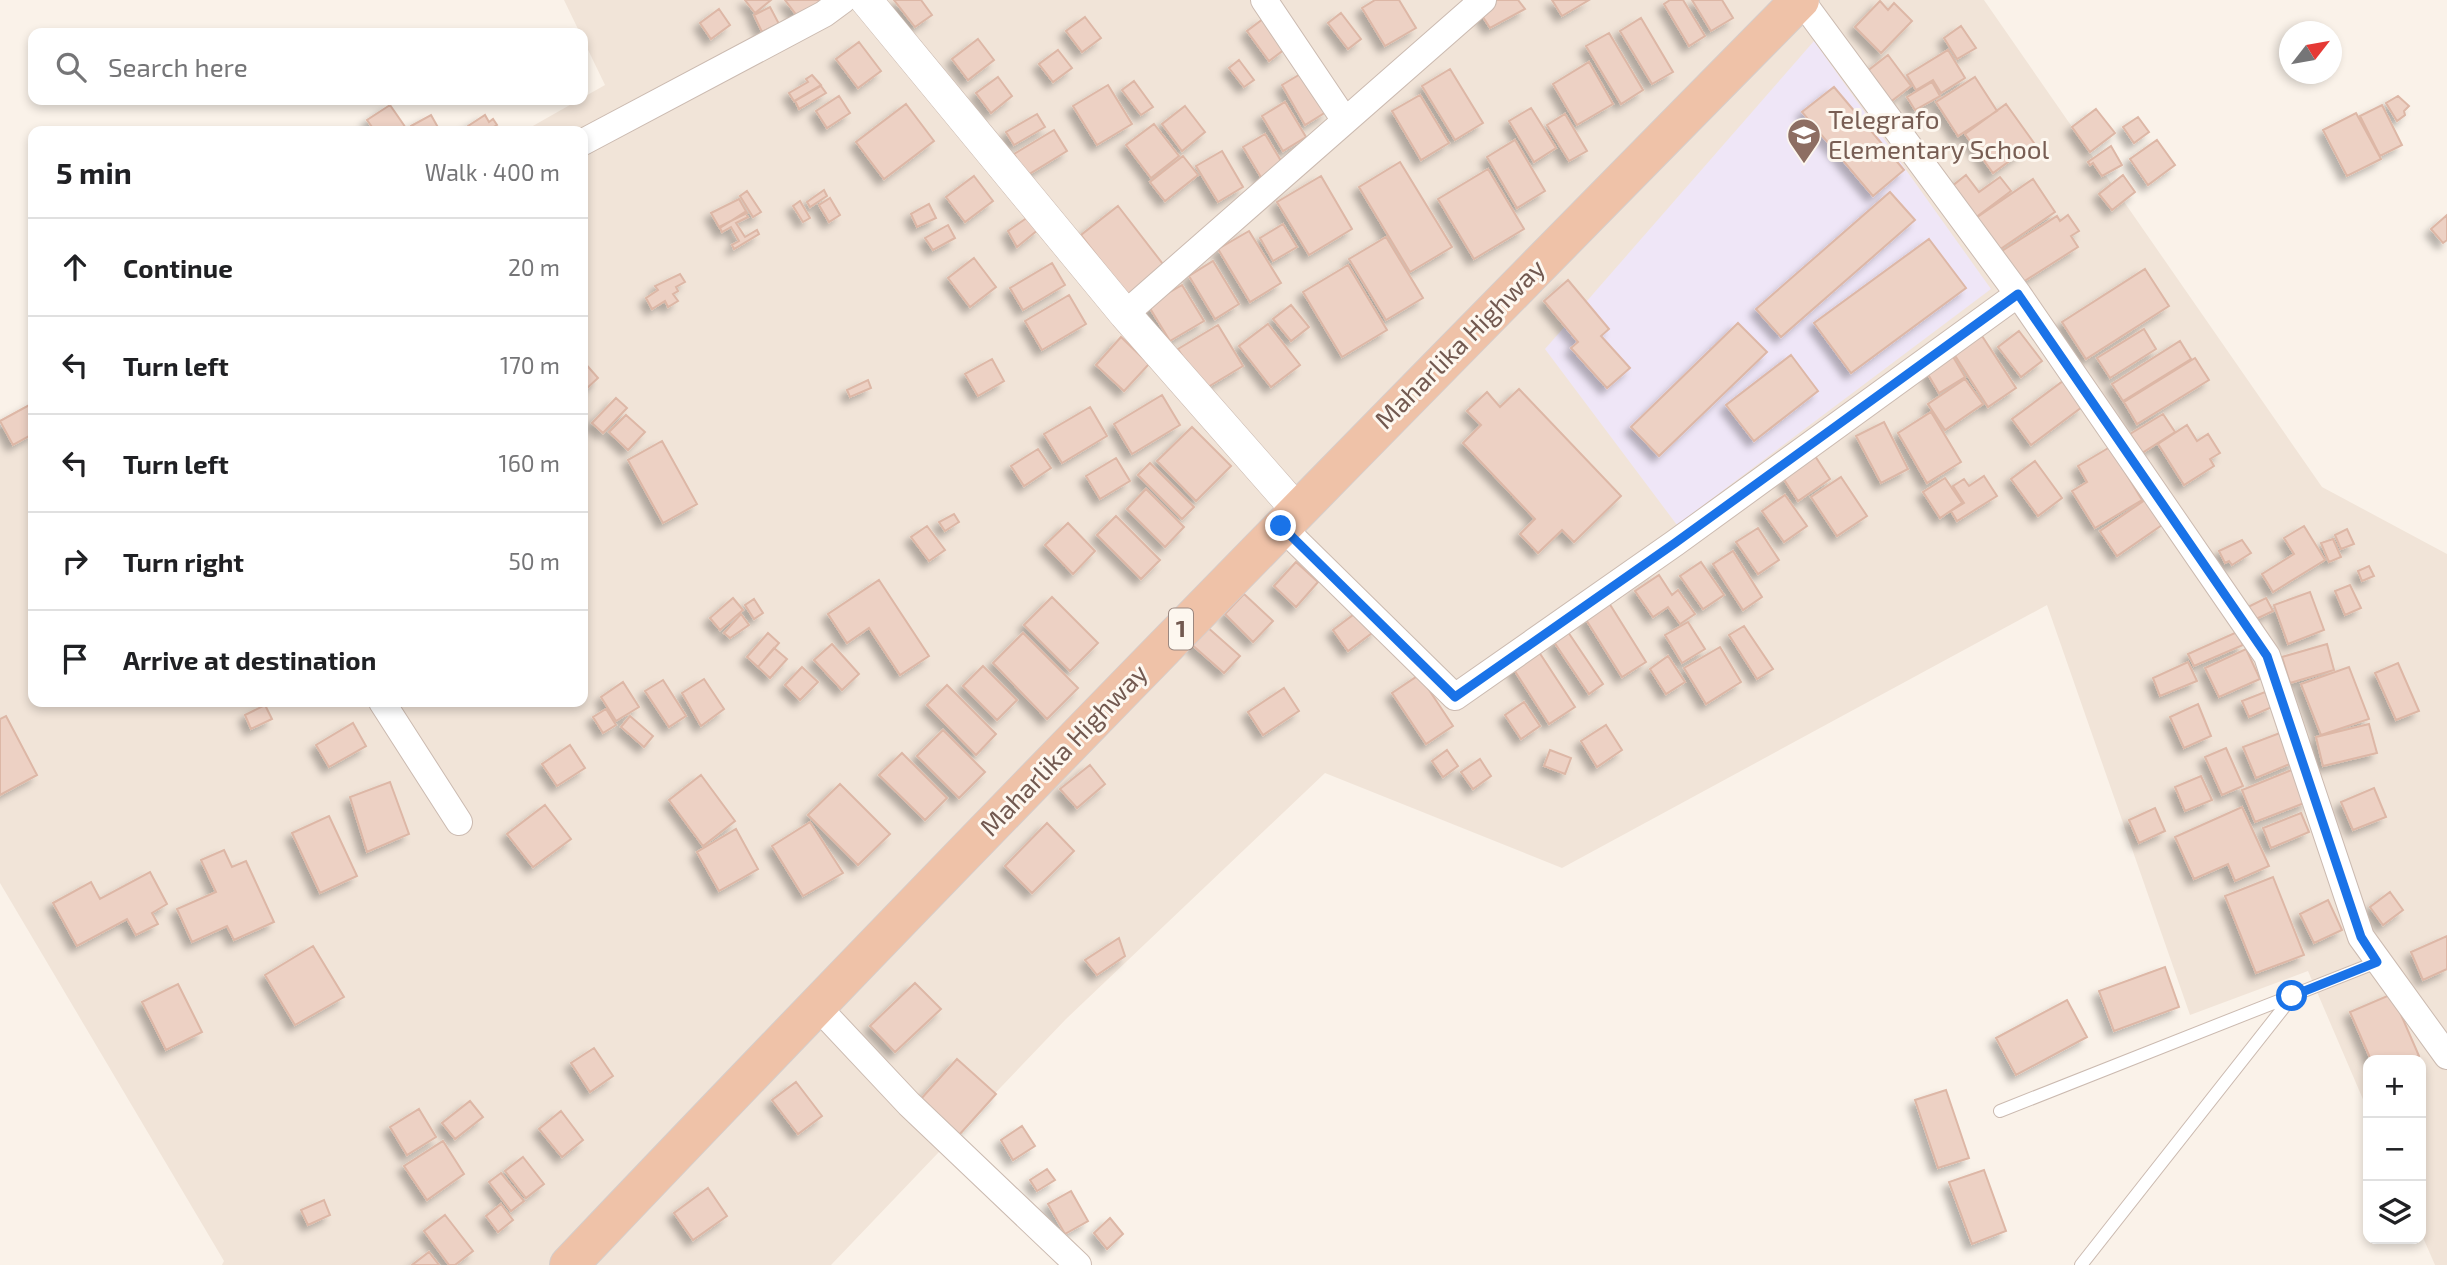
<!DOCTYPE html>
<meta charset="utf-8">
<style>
:root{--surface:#fff;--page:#f6f6f6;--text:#202124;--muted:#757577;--line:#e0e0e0}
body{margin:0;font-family:"Exo 2",sans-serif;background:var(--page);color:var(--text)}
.controls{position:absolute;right:21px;bottom:21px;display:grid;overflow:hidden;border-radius:14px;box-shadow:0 4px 10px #0003}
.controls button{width:63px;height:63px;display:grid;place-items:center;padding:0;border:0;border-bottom:2px solid var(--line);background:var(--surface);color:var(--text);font:35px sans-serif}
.compass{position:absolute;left:2279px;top:21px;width:63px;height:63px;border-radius:50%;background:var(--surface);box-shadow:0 4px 10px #0003;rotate:59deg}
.stop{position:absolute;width:21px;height:21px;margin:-16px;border:5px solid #1a73e8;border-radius:50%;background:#fff}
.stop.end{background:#1a73e8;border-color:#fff;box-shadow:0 2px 7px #0008}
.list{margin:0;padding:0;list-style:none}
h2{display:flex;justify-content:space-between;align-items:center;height:91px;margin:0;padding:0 28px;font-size:30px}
h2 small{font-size:23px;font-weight:400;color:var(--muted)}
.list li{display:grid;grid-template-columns:46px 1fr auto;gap:21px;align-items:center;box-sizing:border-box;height:98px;padding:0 28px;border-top:2px solid var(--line)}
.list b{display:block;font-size:26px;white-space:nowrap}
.list em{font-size:23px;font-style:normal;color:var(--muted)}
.icon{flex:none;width:38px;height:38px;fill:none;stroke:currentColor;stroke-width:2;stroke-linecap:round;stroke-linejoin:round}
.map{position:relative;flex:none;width:2447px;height:1265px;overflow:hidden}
.search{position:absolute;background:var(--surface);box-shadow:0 4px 10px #0003;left:28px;top:28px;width:560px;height:77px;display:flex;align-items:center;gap:18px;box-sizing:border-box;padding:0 24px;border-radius:14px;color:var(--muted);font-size:26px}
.panel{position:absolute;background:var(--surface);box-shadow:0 4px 10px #0003;left:28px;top:126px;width:560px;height:581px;border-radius:14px}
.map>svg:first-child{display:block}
.residential{fill:#f1e4d8}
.education{fill:#efe6f7}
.building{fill:#edd1c4;stroke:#ddb7a6;stroke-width:2;filter:url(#shadow)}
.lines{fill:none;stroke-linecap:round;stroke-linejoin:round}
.service-casing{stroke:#cbbab0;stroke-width:14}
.minor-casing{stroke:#cbbab0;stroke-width:28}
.tertiary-casing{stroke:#cbbab0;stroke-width:33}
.trunk-casing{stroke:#d5cdca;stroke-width:40}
.service{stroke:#fff;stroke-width:12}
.minor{stroke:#fff;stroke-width:26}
.tertiary{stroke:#fff;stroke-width:32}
.trunk{stroke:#efc2a8;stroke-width:38}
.route{stroke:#1a73e8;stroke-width:9}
.labels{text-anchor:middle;stroke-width:6;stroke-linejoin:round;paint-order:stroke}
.shield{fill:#fdf7ef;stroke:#9c8880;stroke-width:2}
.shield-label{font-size:24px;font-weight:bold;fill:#725950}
.education-label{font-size:26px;fill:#785e54;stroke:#fdf7ef;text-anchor:start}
.street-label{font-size:26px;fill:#725950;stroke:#fdf7ef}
</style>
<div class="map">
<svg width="2447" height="1265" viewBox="0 0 2447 1265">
<defs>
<filter id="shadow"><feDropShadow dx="-6" dy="6" stdDeviation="3.5" flood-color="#0004"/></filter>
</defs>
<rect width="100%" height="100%" fill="#faf2e9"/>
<!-- residential -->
<path class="residential" d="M564 0H1984L2322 487 2447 554V1265H2435L2421 1233V1060H2368V1111L2308 971 2190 1015 2047 605 1562 868 1325 773 1066 1019 831 1265H222L224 1261 0 883V429L33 410V702H583V131H524L605 85Z"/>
<!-- education -->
<path class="education" d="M1814 41 1991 289 1677 525 1545 349Z"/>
<!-- building -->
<path class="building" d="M745 0H771L755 13Z
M785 0H821L823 4 801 21Z
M894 0H921L932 15 915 27Z
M1375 0H1399L1416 28 1385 46 1362 8Z
M1487 0H1518L1525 9 1490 28 1476 6Z
M1552 0H1589L1562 16Z
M1670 0H1683L1705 36 1689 46 1664 4Z
M1692 0H1722L1733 18 1711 31Z
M1880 1 1888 10 1894 3 1912 21 1881 53 1855 27Z
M770 7 779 24 762 32 754 15Z
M719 9 730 25 711 39 700 23Z
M1341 13 1361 39 1348 49 1328 23Z
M1085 17 1101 38 1082 52 1066 31Z
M1641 18 1673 72 1652 84 1620 31Z
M1263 19 1285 49 1269 61 1247 31Z
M1961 26 1976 48 1957 59 1944 38Z
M1609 33 1643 90 1621 104 1586 46Z
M978 39 994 60 968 80 952 59Z
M859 42 881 71 858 88 836 59Z
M1058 50 1072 68 1053 82 1039 64Z
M1948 50 1965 78 1941 93 1933 80 1916 90 1907 75Z
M1888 55 1911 86 1884 107 1861 76Z
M1239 60 1254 80 1244 87 1229 68Z
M1589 62 1613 104 1577 125 1553 84Z
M1450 69 1483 123 1455 140 1422 86Z
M1302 73 1326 112 1305 125 1282 85Z
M812 75 821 85 794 101 789 93 808 82 806 79Z
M998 77 1012 96 991 113 976 93Z
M1975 77 1997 111 1958 136 1936 102Z
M1134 81 1153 107 1141 115 1122 90Z
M1932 82 1940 96 1915 110 1907 97Z
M1108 85 1132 124 1097 145 1073 106Z
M821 86 826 93 799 109 795 101Z
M1834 87 1904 170 1873 196 1802 112Z
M1420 95 1449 143 1421 160 1392 111Z
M839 96 850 113 827 128 816 111Z
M2398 96 2409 106 2404 111 2405 115 2397 121 2386 103Z
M1285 102 1306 137 1283 151 1262 116Z
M906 104 934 141 884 179 856 142Z
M2006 104 2034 143 1993 173 1965 134Z
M390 105 408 131H375L367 120Z
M2382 105 2402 145 2380 156 2360 116Z
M1185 106 1205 132 1182 151 1162 124Z
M1531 108 1556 148 1534 162 1509 121Z
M2096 109 2115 133 2090 152 2072 127Z
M2356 113 2381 159 2347 176 2323 130Z
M1037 114 1045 127 1014 145 1006 132Z
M1565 114 1587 151 1569 161 1547 125Z
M431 115 440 131H414L411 126Z
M485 115 489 122 493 119 497 125 492 128 494 131H471L468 126Z
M2138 117 2149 132 2134 143 2123 127Z
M1154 124 1179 156 1151 178 1126 145Z
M1054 130 1067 151 1026 176 1014 154Z
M1265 134 1284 166 1262 179 1243 147Z
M1515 140 1545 191 1517 208 1487 157Z
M2157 140 2175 165 2148 185 2130 159Z
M2111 146 2122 165 2102 176 2093 163 2090 165 2088 162Z
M1222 151 1243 187 1218 202 1196 166Z
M1183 156 1198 175 1165 201 1150 182Z
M1400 162 1452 247 1410 272 1359 187Z
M1488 169 1524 229 1474 259 1438 199Z
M1966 175 1979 192 2000 177 2011 191 1975 218 1951 187Z
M2123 175 2135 192 2112 210 2099 194Z
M974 176 993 201 965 222 946 197Z
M1321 176 1352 229 1309 255 1277 202Z
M2033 179 2055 212 1999 250 1976 218Z
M824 190 827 196 810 207 807 202Z
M747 191 761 212 753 217 740 196Z
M1890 192 1915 220 1781 337 1756 309Z
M830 198 840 215 829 222 819 205Z
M739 199 747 213 719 227 711 213Z
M800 201 810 218 803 222 793 206Z
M929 204 936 218 917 227 911 214Z
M1118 206 1166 268 1128 296 1081 235Z
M745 212 748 217 736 223 745 237 757 230 759 234 734 249 732 245 739 241 731 227 722 232 720 228Z
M2068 215 2079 231 2071 236 2078 247 2023 282 2002 251 2057 216 2060 221Z
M2447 215V240L2443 243 2431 229Z
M1028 217 1039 229 1017 247 1008 231Z
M1283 224 1297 247 1273 261 1260 238Z
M948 225 955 238 933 250 925 238Z
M1249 231 1281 283 1250 302 1218 249Z
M1386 237 1423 298 1386 320 1349 259Z
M1929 239 1966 288 1851 373 1814 323Z
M974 258 996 287 970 307 948 278Z
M1213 261 1239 304 1215 319 1189 276Z
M1052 263 1065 285 1023 310 1010 288Z
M1348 265 1387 330 1342 357 1303 292Z
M2145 269 2169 306 2086 359 2062 322Z
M680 274 685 282 676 287 678 291 673 294 678 301 668 307 665 301 652 309 646 298 658 290 655 286Z
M1568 280 1609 329 1601 336 1630 368 1607 388 1571 348 1578 342 1544 301Z
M1182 285 1204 321 1170 341 1148 305Z
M1069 295 1086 324 1042 350 1025 321Z
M1291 305 1309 327 1291 341 1273 319Z
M1738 323 1767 352 1659 456 1631 427Z
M1268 324 1300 365 1271 387 1239 346Z
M1218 325 1243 366 1203 390 1178 349Z
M2144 329 2156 349 2110 378 2097 358Z
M2019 331 2042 361 2021 377 1998 347Z
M1982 336 2016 388 1988 407 1954 354Z
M1121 337 1149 364 1124 391 1096 365Z
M2180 341 2191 359 2123 401 2112 384Z
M1791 355 1818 391 1754 441 1726 405Z
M1952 355 1965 377 1939 393 1926 371Z
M2195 358 2209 380 2137 424 2124 402Z
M992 359 1004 381 978 396 965 374Z
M583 361 598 378 585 390 583 388Z
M1965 379 1983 404 1945 430 1928 404Z
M868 380 871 388 850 397 847 390Z
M2063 381 2082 407 2031 445 2012 419Z
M1519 389 1621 496 1574 542 1562 530 1538 553 1520 534 1535 519 1463 443 1481 425 1467 411 1487 392 1500 407Z
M1162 395 1180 425 1132 454 1114 424Z
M616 398 627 408 603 433 592 423Z
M33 403V434L13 445 0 421Z
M1090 407 1107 436 1062 463 1044 434Z
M1931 412 1961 462 1927 483 1898 433Z
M2163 414 2175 432 2142 453 2130 434Z
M626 415 645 432 628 450 609 432Z
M1884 422 1908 469 1881 483 1856 436Z
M2187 425 2197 441 2208 434 2220 453 2210 459 2214 466 2184 485 2158 444Z
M1192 427 1231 466 1196 501 1157 461Z
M662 441 697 504 663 523 628 460Z
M2110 447 2142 500 2095 528 2072 491 2087 482 2078 466Z
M1038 449 1051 468 1024 486 1011 466Z
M1815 456 1830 479 1798 501 1783 478Z
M1116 458 1130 481 1100 499 1086 476Z
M2035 461 2062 498 2038 516 2011 479Z
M1150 463 1194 507 1182 519 1138 475Z
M1984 476 1997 496 1957 521 1951 511 1964 503 1953 486 1964 479 1969 486Z
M1841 477 1867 516 1837 536 1811 497Z
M1945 478 1962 503 1940 518 1923 492Z
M1146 489 1184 527 1165 547 1127 509Z
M1785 495 1807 526 1784 542 1762 511Z
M2145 500 2162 525 2117 556 2100 531Z
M954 514 959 522 945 531 939 522Z
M1116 516 1160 560 1141 579 1097 535Z
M1068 523 1095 551 1073 574 1045 545Z
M927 526 945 550 929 561 911 537Z
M2304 526 2325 560 2273 592 2262 574 2294 554 2284 538Z
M1758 528 1779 560 1758 574 1736 542Z
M2347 529 2354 544 2341 549 2335 535Z
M2333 539 2341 557 2329 562 2321 543Z
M2242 540 2251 553 2232 565 2229 561 2225 563 2219 551Z
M1733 551 1762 597 1743 610 1713 564Z
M1296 562 1318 582 1296 607 1274 586Z
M1701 562 1724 595 1703 609 1680 576Z
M2369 566 2374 576 2362 581 2358 571Z
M1659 575 1672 595 1678 590 1695 614 1680 624 1668 607 1653 617 1635 591Z
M879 580 929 656 900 675 869 628 847 643 828 614Z
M2350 585 2361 608 2345 615 2335 591Z
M2310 592 2324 630 2288 644 2274 605Z
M1244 594 1273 621 1253 642 1225 614Z
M1052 597 1098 643 1070 671 1024 625Z
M733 598 743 610 720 630 710 618Z
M2266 598 2273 611 2254 620 2248 607Z
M754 599 763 613 754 619 745 605Z
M1609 603 1646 662 1622 677 1585 618Z
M1361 609 1376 630 1348 651 1333 630Z
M741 614 749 625 730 638 724 633Z
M1688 622 1705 649 1682 663 1665 635Z
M1206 626 1240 656 1224 673 1190 643Z
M1744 626 1773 669 1757 679 1729 635Z
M1568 632 1603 684 1589 694 1554 642Z
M2237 632 2243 645 2194 666 2188 654Z
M768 633 779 643 758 667 747 657Z
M1023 633 1078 688 1047 719 993 663Z
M832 644 859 674 842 690 814 660Z
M2327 644 2334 670 2290 683 2282 657Z
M1720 647 1741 682 1706 704 1684 668Z
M774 648 787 659 770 678 758 667Z
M1537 649 1575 707 1549 724 1511 665Z
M2246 649 2260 679 2219 697 2205 668Z
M1668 656 1685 682 1666 694 1650 669Z
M2188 662 2197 681 2160 696 2153 678Z
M2398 663 2419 711 2396 720 2375 673Z
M983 666 1017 700 997 720 963 686Z
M802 667 818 682 800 700 785 685Z
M2349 667 2369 719 2321 735 2301 684Z
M1419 675 1453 726 1426 744 1392 693Z
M704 679 724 709 701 726 682 693Z
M663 680 686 716 669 727 645 691Z
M623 682 639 707 616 721 601 697Z
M947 685 996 734 976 755 927 705Z
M1284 688 1299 711 1263 735 1248 712Z
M2265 692 2272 707 2249 717 2242 701Z
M1524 702 1540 726 1521 739 1505 715Z
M2198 704 2211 736 2184 748 2170 717Z
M265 705 272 719 251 729 245 715Z
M606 709 616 725 603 733 593 717Z
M6 716 37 775 0 795V719Z
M630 716 653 736 644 747 621 727Z
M353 723 366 746 329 767 316 745Z
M2369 724 2377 753 2323 766 2316 737Z
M1606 725 1622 750 1597 767 1581 741Z
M943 730 985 772 959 798 917 756Z
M2285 731 2297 761 2256 778 2243 747Z
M570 745 585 768 557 786 542 764Z
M2226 748 2243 786 2222 795 2205 757Z
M1447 750 1458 766 1443 777 1432 761Z
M1550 750 1571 758 1565 774 1544 766Z
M902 753 947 798 925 820 879 775Z
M1480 759 1491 776 1473 789 1461 772Z
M1090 765 1105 784 1077 808 1060 789Z
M2294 769 2307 802 2255 822 2242 790Z
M701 775 735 821 703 846 669 800Z
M2201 776 2212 800 2185 811 2175 787Z
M390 782 409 834 367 852 350 797Z
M840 784 890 834 858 865 808 815Z
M2374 788 2386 817 2353 830 2341 802Z
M545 805 571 839 533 867 507 834Z
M2242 807 2269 866 2235 881 2228 864 2194 879 2175 837Z
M2155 808 2165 831 2139 843 2129 820Z
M2301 813 2309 832 2271 848 2263 828Z
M329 816 357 876 320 893 292 833Z
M810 822 843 873 803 896 772 846Z
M1047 823 1074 851 1032 893 1005 866Z
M736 829 758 869 719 891 697 852Z
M224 850 232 867 246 861 274 922 234 940 227 926 192 942 177 909 216 892 201 860Z
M150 872 167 904 152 913 158 924 136 935 127 919 77 946 53 903 91 882 100 899Z
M2273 877 2304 955 2256 973 2225 896Z
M2390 892 2403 910 2383 925 2370 907Z
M2328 900 2342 930 2314 943 2300 914Z
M2447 936V969L2423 980 2411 952Z
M1119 938 1125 956 1097 975 1085 960Z
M313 946 344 997 295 1025 265 975Z
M2165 967 2179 1007 2114 1031 2099 991Z
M915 983 941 1009 895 1052 870 1026Z
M178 984 202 1032 166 1050 142 1002Z
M2392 994 2419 1056 2408 1060H2371L2350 1012Z
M2067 1000 2087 1037 2016 1075 1996 1038Z
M594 1048 613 1076 590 1092 571 1063Z
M957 1059 996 1094 959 1135 920 1100Z
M796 1082 822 1116 798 1134 772 1100Z
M1946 1090 1969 1158 1938 1168 1915 1100Z
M470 1101 483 1117 455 1139 442 1123Z
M419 1109 436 1137 407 1155 390 1127Z
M561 1111 583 1140 562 1157 539 1129Z
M1022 1126 1035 1146 1013 1160 1001 1140Z
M443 1141 464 1174 427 1200 404 1166Z
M523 1157 544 1184 526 1198 505 1171Z
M1047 1169 1055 1180 1037 1191 1030 1180Z
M1984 1170 2006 1231 1972 1244 1949 1182Z
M501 1173 524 1201 511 1211 489 1182Z
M708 1188 727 1216 693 1240 674 1213Z
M1071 1191 1088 1221 1065 1234 1048 1204Z
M324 1200 330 1215 308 1225 301 1210Z
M501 1204 513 1220 498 1232 486 1216Z
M445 1215 473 1251 455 1265H449L424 1231Z
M1110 1218 1123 1234 1107 1249 1094 1233Z
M429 1252 439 1265H412Z"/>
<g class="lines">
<!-- service casing -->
<g class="service-casing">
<path id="service" d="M2000 1111 2377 962
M2081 1265 2292 997"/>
</g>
<!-- minor casing -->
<g class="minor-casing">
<path id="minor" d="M1264 0 1344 119
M1801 0 2018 294 2267 656 2361 937 2447 1056
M583 142 824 14 843 0
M1125 314 1483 0
M1281 526 1455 697 1675 543 2018 294
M382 702 459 822
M816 1005 909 1104 1078 1265"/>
</g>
<!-- tertiary casing -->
<g class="tertiary-casing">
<path id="tertiary" d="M866 0 1125 314 1297 510"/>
</g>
<!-- trunk casing -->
<g class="trunk-casing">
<path id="trunk" d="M569 1265C974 839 1387 419 1800 0"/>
</g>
<!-- service -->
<use href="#service" class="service"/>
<!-- minor -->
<use href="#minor" class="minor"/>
<!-- tertiary -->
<use href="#tertiary" class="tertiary"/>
<!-- trunk -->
<use href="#trunk" class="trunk"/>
</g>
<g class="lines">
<!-- route -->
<path class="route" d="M1281 526 1455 697 1675 543 2018 294 2267 656 2361 937 2377 962 2292 996"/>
</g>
<!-- icons -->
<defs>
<g id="school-pin" transform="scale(1.75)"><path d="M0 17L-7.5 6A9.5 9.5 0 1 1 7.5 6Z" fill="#8d6e63" stroke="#fdf7ef"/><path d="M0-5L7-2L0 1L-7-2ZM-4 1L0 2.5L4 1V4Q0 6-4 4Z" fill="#fff"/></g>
</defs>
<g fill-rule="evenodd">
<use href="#school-pin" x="1804" y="135"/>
</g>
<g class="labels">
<!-- shield labels -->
<rect class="shield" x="1169" y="608.5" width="24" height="41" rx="5"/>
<g class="shield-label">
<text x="1181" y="637">1</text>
</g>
<!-- education labels -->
<g class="education-label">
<text x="1828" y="129">Telegrafo<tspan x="1828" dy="30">Elementary School</tspan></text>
</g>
<!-- street labels -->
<g class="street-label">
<text transform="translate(1460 344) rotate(-45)" y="9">Maharlika Highway</text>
<text transform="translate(1064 750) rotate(-46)" y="9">Maharlika Highway</text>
</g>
</g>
</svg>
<div class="controls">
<button>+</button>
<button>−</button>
<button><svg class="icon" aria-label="layers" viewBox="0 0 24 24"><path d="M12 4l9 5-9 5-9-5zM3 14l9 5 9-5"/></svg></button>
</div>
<svg class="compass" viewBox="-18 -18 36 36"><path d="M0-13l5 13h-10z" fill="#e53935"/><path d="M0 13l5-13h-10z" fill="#757577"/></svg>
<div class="stop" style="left:2292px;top:996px"></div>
<div class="stop end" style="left:1281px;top:526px"></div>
<div class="search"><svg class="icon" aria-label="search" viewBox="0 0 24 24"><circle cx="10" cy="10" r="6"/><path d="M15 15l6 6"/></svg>Search here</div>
<section class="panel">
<h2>5 min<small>Walk · 400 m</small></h2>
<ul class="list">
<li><svg class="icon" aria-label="ahead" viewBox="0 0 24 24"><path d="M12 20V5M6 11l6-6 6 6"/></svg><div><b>Continue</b></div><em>20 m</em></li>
<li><svg class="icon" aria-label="left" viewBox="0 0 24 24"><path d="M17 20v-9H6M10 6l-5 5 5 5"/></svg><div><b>Turn left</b></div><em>170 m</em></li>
<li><svg class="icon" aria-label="left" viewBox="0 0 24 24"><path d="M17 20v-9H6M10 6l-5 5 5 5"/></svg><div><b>Turn left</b></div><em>160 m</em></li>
<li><svg class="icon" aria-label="right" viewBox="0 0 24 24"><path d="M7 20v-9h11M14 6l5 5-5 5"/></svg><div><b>Turn right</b></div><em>50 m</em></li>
<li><svg class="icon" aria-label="arrive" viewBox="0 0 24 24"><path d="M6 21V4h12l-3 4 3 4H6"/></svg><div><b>Arrive at destination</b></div></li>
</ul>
</section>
</div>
